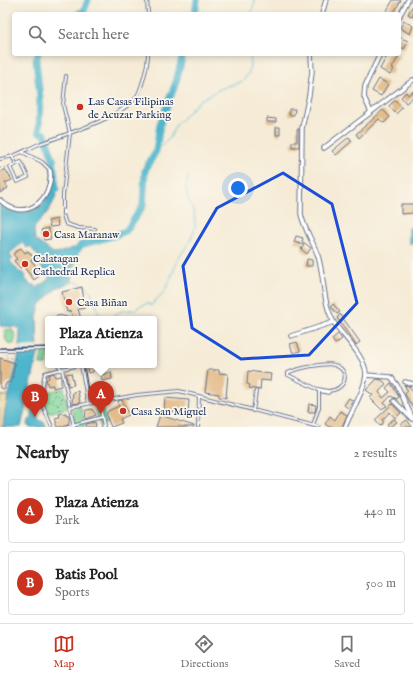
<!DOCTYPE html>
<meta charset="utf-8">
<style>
:root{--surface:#fff;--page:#f6f6f6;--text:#222;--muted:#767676;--line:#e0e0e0;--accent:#c8321e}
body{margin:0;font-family:"IM FELL English",serif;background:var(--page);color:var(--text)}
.you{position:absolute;left:238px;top:188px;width:14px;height:14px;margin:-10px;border:3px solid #fff;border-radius:50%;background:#1a73e8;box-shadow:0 0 0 6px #1a73e833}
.badge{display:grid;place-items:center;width:26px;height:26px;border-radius:50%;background:var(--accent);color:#fff;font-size:13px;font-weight:700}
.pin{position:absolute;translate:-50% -33px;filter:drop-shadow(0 1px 2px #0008)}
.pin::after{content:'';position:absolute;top:21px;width:14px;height:12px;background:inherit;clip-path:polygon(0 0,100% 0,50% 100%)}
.popup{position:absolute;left:45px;top:316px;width:112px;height:52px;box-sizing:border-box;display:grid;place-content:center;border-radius:4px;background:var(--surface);filter:drop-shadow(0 1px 3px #0005);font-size:13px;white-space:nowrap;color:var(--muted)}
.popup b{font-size:15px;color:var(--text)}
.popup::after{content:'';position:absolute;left:50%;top:100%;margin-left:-8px;border:8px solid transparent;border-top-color:var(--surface)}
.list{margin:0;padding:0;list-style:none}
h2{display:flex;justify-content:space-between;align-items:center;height:52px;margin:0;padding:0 16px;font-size:17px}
h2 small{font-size:13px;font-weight:400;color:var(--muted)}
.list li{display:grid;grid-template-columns:26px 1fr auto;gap:12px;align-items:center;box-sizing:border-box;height:64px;margin:0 8px 8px;padding:0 8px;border:1px solid var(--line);border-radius:4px}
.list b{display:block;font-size:15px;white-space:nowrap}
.list p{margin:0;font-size:13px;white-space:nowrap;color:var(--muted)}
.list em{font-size:13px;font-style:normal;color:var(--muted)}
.icon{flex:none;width:22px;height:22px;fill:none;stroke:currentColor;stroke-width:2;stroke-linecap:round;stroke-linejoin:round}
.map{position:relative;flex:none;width:413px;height:427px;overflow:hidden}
.search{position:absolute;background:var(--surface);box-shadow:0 2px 6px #0003;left:12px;right:12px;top:12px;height:44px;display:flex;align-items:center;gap:10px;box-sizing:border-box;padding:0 14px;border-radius:4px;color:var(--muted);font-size:15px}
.sheet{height:196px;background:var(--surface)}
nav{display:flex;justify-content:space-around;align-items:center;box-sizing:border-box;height:56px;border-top:1px solid var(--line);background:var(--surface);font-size:11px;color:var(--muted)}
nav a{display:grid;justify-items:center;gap:2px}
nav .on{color:var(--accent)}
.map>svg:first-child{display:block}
.green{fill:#82d799;stroke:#4e837c}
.sand{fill:#eeda9e;stroke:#84847e}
.water{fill:#4eb5cc;stroke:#347295;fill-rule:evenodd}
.pier{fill:#f5ebd6}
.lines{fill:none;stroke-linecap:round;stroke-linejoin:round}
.stream{stroke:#4eb5cc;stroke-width:1}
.river{stroke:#4eb5cc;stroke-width:7}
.building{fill:#e3bc8a}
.lane-casing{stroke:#677188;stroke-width:4}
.street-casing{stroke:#677188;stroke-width:5.5}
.path{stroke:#677188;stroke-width:1;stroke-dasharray:1 3;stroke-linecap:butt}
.lane{stroke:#fff;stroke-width:2}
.street{stroke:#fff;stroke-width:3.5}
.tram{stroke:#1b2f5e;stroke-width:1}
.marked{fill:none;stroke:#1d4ed8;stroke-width:3;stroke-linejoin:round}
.poi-dot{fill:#c8321e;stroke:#fbf7ec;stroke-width:1.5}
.labels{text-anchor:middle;stroke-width:3.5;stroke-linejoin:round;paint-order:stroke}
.poi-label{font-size:11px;fill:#1b2f5e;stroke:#fbf7ec;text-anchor:start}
</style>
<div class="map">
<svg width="413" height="427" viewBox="0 0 413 427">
<rect width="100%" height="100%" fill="#fbf7ec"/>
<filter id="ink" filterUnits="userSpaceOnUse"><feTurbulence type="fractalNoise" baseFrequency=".025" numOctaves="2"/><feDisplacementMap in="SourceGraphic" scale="8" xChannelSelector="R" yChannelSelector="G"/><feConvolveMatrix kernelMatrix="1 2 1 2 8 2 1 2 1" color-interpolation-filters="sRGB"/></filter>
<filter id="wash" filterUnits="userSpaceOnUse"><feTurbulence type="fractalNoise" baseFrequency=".012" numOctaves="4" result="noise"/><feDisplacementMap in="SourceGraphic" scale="16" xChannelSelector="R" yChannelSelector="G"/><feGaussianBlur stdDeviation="0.9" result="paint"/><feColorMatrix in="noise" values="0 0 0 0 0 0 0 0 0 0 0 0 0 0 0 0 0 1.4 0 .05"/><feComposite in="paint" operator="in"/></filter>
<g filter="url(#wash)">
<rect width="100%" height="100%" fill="#f5ebd6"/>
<!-- green -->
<path class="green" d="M12 329 16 336 14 344H9L6 340 4 330Z
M42 351H47C49 356 48 360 46 365H40Z
M64 388 68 408 48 413 44 402V393Z
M101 404 107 423 100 426 94 406Z
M81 407 85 427H76L72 409Z"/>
<!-- sand -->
<path class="sand" d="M0 396H8L3 427H0Z"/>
<!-- water -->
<path class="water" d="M53 181H57C60 200 45 215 34 228L35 240 55 254 73 248 79 249 71 278 72 282 57 288 40 305 37 318 38 354 21 427H3L5 410 18 359 20 330 17 327 0 326V204C10 214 28 215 39 207 47 200 50 190 53 181ZM22 243 27 248 30 246 40 259 37 262 50 278 37 288 34 284 31 286 25 278 26 276 23 272 20 273 10 261 13 259 9 254Z
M409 228H413V243H409Z
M36 408 38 410 37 416 39 420 45 423 46 427H29L27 425 28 421 32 418V409Z"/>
<!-- pier -->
<path class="pier" d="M39 346 40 350 15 351V347Z"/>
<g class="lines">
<!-- stream -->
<path class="stream" d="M251 14 255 0
M156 151 169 139 176 125 200 100 220 89 243 81 249 72 251 54
M72 282C94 282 94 303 101 319
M111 319C117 310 125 310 136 310L138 307 148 303 151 306C155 300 162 295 165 290 171 280 174 268 179 258 185 247 194 238 195 225 197 205 179 197 189 176"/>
<!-- river -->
<path class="river" d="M78 14 84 11 88 0
M195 14 197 0
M38 54 36 60 40 98 39 132 45 134 53 159 56 189
M72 257 81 245 113 236 126 231 143 206 145 170 156 151 160 124 176 82 183 54"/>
</g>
<g id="blocks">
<!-- building -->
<path class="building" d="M393 0H401L393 14H385Z
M413 5V17L408 14Z
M404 21 413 26 410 34 400 28Z
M399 37 408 41 404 49 399 46Z
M388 54H395L399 56 392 68 394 69 390 75 380 69Z
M379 79 388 84 381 96 372 91Z
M413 91V97L406 103 401 97 406 92 408 95Z
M395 100 402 108 396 114 389 106Z
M289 109H295L294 115H289Z
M383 110 390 117 384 123 379 119 359 138 356 134Z
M267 118 276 119V122H267Z
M276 127H280V135H276Z
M297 129H299V147H292V142H297Z
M349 137 352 141 336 155 332 151Z
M5 169 12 180 5 183 8 188 0 193V172Z
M401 204H413V213L401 214Z
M57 219 58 226 50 227 48 221Z
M48 228 51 239 44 240 41 230Z
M296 236 303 238 302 241 311 248 307 254 301 249 304 245 294 242Z
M21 248 25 253 28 251 34 258 31 260 42 274 34 280 23 266 20 268 14 261 17 259 13 254Z
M307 259 312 260V266H306Z
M82 287 85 308 78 309 81 319H73L71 311 67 312 62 292Z
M333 304 340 312 337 314 331 307Z
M340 314 360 342 356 345 337 318Z
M338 334 342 339 335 344 332 339Z
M297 342 300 351 293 353 290 344Z
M0 358 15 363 11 382 6 383 4 389 0 388Z
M86 365H94L93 372 88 373Z
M208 370H219V373L228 374 226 398 219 397V394L205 392Z
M248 371 271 374 270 381 261 380 260 390 249 388 250 385 247 384Z
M111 372 112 379 102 381 101 375Z
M54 373 55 377 61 376V386L53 388V385L48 386 46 380 49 378 48 375Z
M71 373 74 385 68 386 66 374Z
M377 379 382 380 386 384 379 392 383 398 390 392 386 388 391 383 399 397 397 399 391 396 384 403 387 406 381 409 370 398 373 395 366 390Z
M404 385 409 386 413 391V408L405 394 408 391Z
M99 386V388L106 387 108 398 93 400 91 387Z
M78 391 80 403 72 404 73 392Z
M165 398 189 400 188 413 164 411Z
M349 398 353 401 348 408 344 405Z
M122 400 129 415 120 419 122 423 111 427 106 415 108 411 119 406 118 401Z
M309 404 316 405 315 412H308Z
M392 404 401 413 395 418 390 412 382 420 384 422 380 426 375 420Z
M92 409 96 415 85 419 86 410Z
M340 411 347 415 342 427H329L325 424 330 416 335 420Z
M66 413V415H69V423L63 427H58L55 418 60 417 59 414Z
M160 415 194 426V427H156Z
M394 419 397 422 389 427 387 424Z
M407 420 412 427H403L401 424Z
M95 422 96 427H87L86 424Z"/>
</g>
</g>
<g filter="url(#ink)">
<use href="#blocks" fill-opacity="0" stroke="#677188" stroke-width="1"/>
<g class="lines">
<!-- lane casing -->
<g class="lane-casing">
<path id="lane" d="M147 0 148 14
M66 76 63 105 70 133 63 195V215L66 224 79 228 95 229
M22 152 42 162 50 170
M12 156 16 164
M0 159C13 158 25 150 37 145 65 134 113 121 134 100 141 94 148 64 148 54
M21 162 28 177 17 182 10 167Z
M54 319 60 317 69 319
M0 350 48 349
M58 365 62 369 74 427
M81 365 88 404
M99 402 104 426 102 427
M70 407 137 395 179 391 319 427
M253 411 256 391
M313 425 319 407V390L288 375V373C294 369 327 362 334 365 351 370 347 390 328 391
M52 427C41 403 39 399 45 373L79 365
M65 427 102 417
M198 427 199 396"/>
</g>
<!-- street casing -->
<g class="street-casing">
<path id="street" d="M322 14 326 0
M399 17 408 0
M311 54 312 72 309 95 302 128 301 214C304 229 313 241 318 256 325 278 322 304 335 324 344 337 365 357 366 373 366 388 351 412 345 427
M371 112 364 97 365 86 380 54
M324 148 413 80
M0 200C24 224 54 200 50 171
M291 336 334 322
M366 375 391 377 397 385 413 419
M405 382 413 384
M319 390 328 392
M394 401 412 419"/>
</g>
<!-- path -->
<path class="path" d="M0 168 8 167
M54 390 56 395
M0 393 5 392 7 385 12 383 17 359 6 357V354
M52.5 400a4.5 4.5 0 1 1 9 0a4.5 4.5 0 1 1-9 0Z
M45 403 52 401
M58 405 60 411"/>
<!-- lane -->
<use href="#lane" class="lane"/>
<!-- street -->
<use href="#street" class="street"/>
<!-- tram -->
<path class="tram" d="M0 348 48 347
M84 365 88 390"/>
</g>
</g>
<!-- marked area -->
<path class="marked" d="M283 173 332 204 357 303 309 355 241 359 192 328 183 266 217 208Z"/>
<!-- markers -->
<g class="poi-dot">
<circle cx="80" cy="107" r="4"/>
<circle cx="46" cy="234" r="4"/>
<circle cx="25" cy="264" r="4"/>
<circle cx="69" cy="302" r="4"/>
<circle cx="123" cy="411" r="4"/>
</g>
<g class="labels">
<!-- poi labels -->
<g class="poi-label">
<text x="88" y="105">Las Casas Filipinas<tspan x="88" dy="13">de Acuzar Parking</tspan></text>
<text x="54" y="238">Casa Maranaw</text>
<text x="33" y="262">Calatagan<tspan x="33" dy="13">Cathedral Replica</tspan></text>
<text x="77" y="306">Casa Biñan</text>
<text x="131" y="415">Casa San Miguel</text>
</g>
</g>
</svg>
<div class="you"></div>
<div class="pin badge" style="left:101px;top:414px">A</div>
<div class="popup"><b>Plaza Atienza</b>Park</div>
<div class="pin badge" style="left:35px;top:417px">B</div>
<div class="search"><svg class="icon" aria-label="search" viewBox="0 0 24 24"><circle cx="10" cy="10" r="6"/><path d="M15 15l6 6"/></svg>Search here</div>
</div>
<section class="sheet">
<h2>Nearby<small>2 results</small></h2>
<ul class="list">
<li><span class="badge">A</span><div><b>Plaza Atienza</b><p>Park</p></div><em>440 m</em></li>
<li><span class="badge">B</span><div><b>Batis Pool</b><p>Sports</p></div><em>500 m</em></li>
</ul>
</section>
<nav>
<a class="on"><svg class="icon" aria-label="map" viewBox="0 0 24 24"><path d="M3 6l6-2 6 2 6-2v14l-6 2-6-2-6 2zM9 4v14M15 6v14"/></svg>Map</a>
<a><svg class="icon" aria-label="directions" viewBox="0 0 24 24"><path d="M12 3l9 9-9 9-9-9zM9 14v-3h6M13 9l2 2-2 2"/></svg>Directions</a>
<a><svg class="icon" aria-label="saved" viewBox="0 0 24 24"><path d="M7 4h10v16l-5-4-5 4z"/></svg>Saved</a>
</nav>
